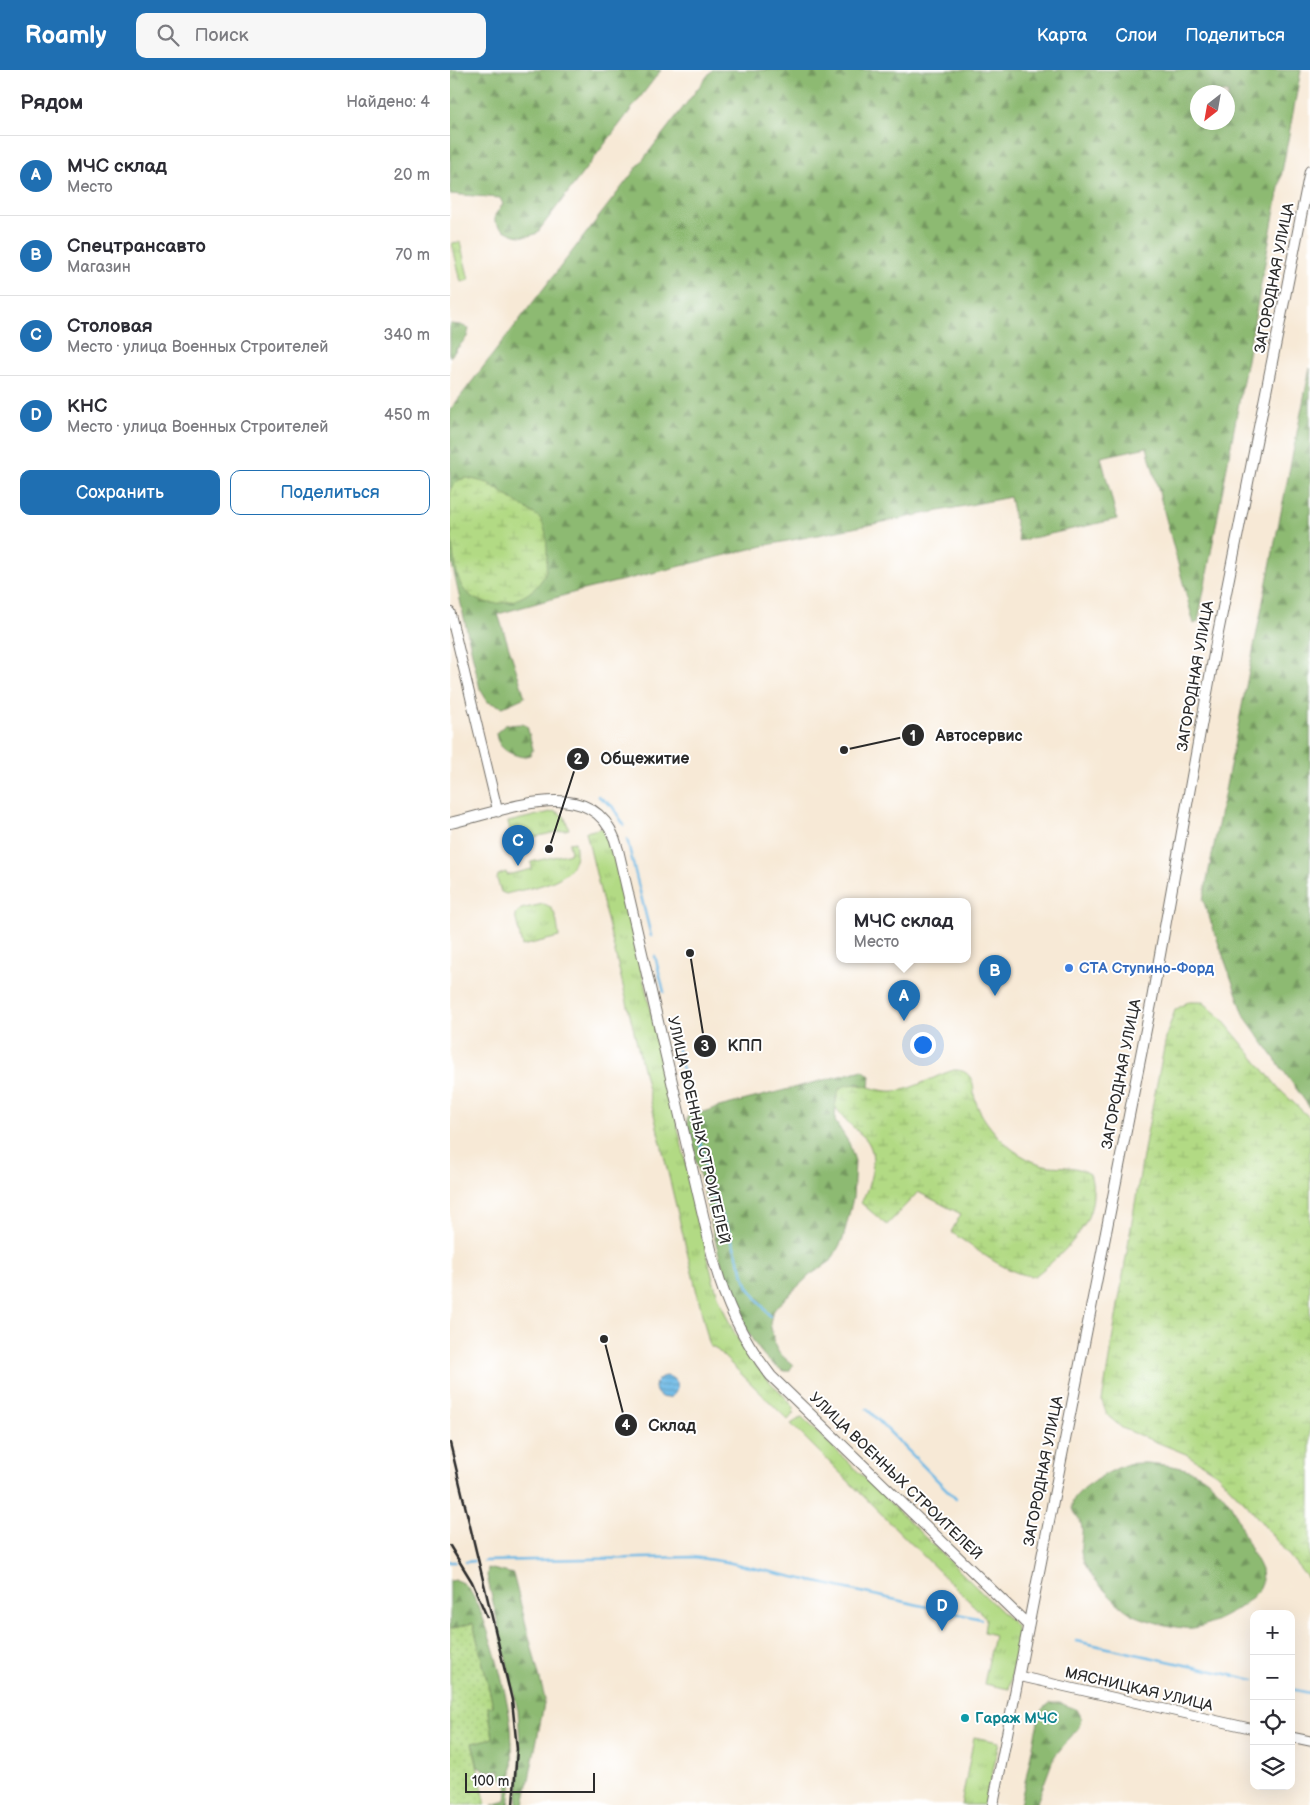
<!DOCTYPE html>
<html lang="ru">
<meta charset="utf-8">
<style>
:root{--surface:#fff;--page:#f7f7f7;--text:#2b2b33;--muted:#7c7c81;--line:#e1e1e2;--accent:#1f6fb2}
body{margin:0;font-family:"Balsamiq Sans",sans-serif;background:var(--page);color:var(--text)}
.controls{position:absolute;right:15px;bottom:15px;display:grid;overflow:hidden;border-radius:10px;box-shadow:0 5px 20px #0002}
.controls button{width:45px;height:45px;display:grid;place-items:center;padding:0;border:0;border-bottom:1px solid var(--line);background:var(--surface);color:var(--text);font:25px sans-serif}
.compass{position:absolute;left:740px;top:15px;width:45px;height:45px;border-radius:50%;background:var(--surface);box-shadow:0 5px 20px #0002;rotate:211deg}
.scale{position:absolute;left:15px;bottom:12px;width:130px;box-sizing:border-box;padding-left:5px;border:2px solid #2b2b2b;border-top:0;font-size:14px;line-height:18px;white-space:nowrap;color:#2b2b2b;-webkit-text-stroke:4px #fff;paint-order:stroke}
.you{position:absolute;left:472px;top:974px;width:18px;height:18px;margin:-12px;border:4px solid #fff;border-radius:50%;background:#1a73e8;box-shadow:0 0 0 8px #1a73e833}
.badge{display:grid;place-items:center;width:32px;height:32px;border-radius:50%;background:var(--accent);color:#fff;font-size:16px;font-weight:700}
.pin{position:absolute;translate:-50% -41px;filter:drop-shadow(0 1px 2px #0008)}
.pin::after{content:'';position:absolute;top:26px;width:18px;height:15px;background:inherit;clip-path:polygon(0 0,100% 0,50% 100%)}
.popup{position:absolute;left:386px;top:828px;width:135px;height:65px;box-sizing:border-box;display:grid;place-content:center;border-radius:10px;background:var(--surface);filter:drop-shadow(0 1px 4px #0005);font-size:16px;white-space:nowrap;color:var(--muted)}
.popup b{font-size:19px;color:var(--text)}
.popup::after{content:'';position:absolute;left:50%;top:100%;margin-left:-10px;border:10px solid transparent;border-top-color:var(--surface)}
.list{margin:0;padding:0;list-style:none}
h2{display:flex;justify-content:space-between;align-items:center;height:65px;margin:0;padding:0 20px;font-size:21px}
h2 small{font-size:16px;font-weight:400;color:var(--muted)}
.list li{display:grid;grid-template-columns:32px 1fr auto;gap:15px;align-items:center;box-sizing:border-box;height:80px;padding:0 20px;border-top:1px solid var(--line)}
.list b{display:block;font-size:19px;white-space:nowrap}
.list p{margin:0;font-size:16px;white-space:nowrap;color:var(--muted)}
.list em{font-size:16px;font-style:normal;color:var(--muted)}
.actions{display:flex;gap:10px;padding:15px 20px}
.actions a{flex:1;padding:11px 0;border:1px solid var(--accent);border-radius:10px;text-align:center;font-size:18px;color:var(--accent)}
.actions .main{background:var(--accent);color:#fff}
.icon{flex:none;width:28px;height:28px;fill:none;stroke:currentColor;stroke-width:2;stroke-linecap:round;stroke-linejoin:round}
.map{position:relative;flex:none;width:860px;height:1735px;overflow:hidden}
header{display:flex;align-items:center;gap:30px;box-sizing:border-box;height:70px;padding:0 25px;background:var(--accent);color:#fff}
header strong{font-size:24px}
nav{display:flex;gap:28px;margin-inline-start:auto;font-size:18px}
.search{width:350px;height:45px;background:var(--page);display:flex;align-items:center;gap:12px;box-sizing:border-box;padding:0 18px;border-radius:10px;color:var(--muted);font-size:19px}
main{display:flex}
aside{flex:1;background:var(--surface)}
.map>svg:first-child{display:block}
.grass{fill:url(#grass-tufts);stroke:#6e8258}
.forest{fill:url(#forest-firs);stroke:#5c724e;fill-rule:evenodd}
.wetland{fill:url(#wetland-marsh);stroke:#6e8258}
.park{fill:url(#park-dots);stroke:#6e8258}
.water{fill:url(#water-rules);stroke:#4b7288}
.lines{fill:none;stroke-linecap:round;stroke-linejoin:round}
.stream{stroke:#6bb8e5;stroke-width:2.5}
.minor-casing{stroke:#726e67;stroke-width:11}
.tertiary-casing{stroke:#726e67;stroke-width:12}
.minor{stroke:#fff;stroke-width:9}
.tertiary{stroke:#fff;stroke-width:10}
.rail{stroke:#2b2b2b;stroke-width:2.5}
.shop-dot{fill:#3f7fe0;stroke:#fff;stroke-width:2}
.culture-dot{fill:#0f9aa8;stroke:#fff;stroke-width:2}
.labels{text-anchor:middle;stroke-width:4;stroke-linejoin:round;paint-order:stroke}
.street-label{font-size:15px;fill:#2b2b2b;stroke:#fff}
.shop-label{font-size:15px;font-weight:bold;fill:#366cbe;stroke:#fff;text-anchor:start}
.culture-label{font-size:15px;font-weight:bold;fill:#0d838f;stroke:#fff;text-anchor:start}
.leader{fill:none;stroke:#2b2b2b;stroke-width:2}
.callout-dot{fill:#2b2b2b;stroke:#fff;stroke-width:2}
.mark-label{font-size:15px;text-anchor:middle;font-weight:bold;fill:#fff}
.callout-label{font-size:16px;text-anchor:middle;font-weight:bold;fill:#2b2b2b;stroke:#fff;stroke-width:4;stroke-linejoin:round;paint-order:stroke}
</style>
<header>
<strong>Roamly</strong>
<div class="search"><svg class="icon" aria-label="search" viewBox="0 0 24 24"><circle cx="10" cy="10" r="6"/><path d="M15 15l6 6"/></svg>Поиск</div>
<nav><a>Карта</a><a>Слои</a><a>Поделиться</a></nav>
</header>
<main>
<aside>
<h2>Рядом<small>Найдено: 4</small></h2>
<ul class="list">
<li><span class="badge">A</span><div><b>МЧС склад</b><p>Место</p></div><em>20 m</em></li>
<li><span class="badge">B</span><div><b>Спецтрансавто</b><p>Магазин</p></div><em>70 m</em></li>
<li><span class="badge">C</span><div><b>Столовая</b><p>Место · улица Военных Строителей</p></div><em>340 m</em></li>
<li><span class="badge">D</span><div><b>КНС</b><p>Место · улица Военных Строителей</p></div><em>450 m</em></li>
</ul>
<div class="actions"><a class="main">Сохранить</a><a>Поделиться</a></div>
</aside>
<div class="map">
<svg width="860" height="1735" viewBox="0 0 860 1735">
<defs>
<pattern id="grass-tufts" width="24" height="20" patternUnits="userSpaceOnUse" patternTransform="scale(1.25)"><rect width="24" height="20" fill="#b2da84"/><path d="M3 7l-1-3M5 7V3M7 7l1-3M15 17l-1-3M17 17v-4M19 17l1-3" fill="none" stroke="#99bb72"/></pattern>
<pattern id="forest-firs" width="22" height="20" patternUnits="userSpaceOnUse" patternTransform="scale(1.25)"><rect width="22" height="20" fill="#8dba72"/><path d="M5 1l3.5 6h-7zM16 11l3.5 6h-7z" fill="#73975e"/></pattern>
<pattern id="wetland-marsh" width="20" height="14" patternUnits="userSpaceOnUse" patternTransform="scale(1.25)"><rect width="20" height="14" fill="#b2da84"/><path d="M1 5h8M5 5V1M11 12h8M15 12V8" fill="none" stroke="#99bb72"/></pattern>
<pattern id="park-dots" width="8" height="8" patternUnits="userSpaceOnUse" patternTransform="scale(1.25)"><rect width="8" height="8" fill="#b2da84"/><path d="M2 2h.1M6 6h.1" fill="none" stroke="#99bb72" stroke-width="1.8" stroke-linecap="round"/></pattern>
<pattern id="water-rules" width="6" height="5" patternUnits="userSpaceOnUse" patternTransform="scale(1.25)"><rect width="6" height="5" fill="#6bb8e5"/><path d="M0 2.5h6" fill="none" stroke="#5896ba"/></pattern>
</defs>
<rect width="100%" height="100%" fill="#fff"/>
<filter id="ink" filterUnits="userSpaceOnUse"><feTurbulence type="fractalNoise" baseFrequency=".02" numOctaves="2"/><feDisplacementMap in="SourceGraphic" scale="10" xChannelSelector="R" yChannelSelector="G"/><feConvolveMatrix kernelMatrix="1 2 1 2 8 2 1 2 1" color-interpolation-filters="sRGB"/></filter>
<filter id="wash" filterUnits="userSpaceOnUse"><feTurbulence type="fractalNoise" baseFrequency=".0096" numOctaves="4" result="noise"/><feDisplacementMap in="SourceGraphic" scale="20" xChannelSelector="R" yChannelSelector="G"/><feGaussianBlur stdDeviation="1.12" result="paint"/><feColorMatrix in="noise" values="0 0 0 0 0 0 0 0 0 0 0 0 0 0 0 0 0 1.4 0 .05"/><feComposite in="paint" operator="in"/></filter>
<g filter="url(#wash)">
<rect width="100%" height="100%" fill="#f7e9d6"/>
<!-- grass -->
<path class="grass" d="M10 172 19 210 11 212 2 173Z
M105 741 114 746 119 759 63 772 58 752Z
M156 757 161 769 263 1210C274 1245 288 1275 312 1303 322 1315 335 1325 344 1338L343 1344 338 1350 264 1277H260L136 762Z
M125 772C134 813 84 816 56 824L51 822 47 809 48 805 56 802 57 805 82 799 81 792 121 783 119 773Z
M93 834C107 836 107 855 109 867L72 876 65 845 71 839Z
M352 1347 566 1556 569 1567 559 1619 534 1614 544 1565 534 1562 536 1548 341 1354Z
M524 1667 549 1672 536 1735H511Z"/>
<!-- forest -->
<path class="forest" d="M0 0H211L87 163C72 171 55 163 45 152V145L53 134 50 128 0 124Z
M262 0H851L748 552 744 554 697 377 651 387 667 449 569 471 560 427 317 475 133 520 48 544 75 627 53 637 38 632 30 619 0 485V340ZM748 22H778V52H748Z
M0 254 11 255 19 259 17 267 0 287Z
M860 298V1038L795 947 753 830Z
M72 654 77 656 83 679 80 685 73 687C59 684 47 678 46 663L55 655Z
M413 1000 420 1006 419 1018 407 1013 386 1027 385 1051 399 1073 405 1091 403 1128 393 1169 381 1191 360 1205 326 1237 322 1244 320 1253 325 1276 329 1283 343 1295 339 1301H335C286 1283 262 1156 251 1110 246 1090 237 1067 237 1047L242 1042H253L269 1037Z
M697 1393C715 1395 735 1396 752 1406 763 1413 773 1424 781 1435 789 1447 792 1463 799 1476 802 1484 808 1492 811 1500 811 1503 812 1508 812 1511 810 1531 761 1556 743 1558 730 1560 697 1551 684 1545 668 1537 637 1505 632 1487 629 1476 633 1468 632 1458 631 1448 621 1444 622 1435 622 1420 665 1398 678 1394 684 1393 691 1393 697 1393Z
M38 1498 63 1504 95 1629 74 1735H67L71 1688 68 1641 37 1506Z
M6 1510C10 1512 14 1513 16 1516 35 1535 59 1630 61 1658 63 1684 63 1710 59 1735H42L56 1731 58 1713 50 1707V1700L36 1701 28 1697 22 1673 43 1668 38 1636H43L23 1553 0 1559V1511Z
M600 1633H609L626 1639 631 1649 629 1657 604 1687 586 1735H570L589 1647 594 1638Z"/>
<!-- wetland -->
<path class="wetland" d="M17 408 38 413 90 448C96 458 96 467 97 477 97 485 97 493 96 500 87 534 26 548 10 513 0 484 0 449 0 419L9 410Z
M738 932H753L771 948 832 1022 860 1048V1511L797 1435 766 1403 736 1384 672 1358 657 1345 652 1331 696 1068 717 963 725 940Z
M504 1000C510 1000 516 1001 520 1007 525 1014 523 1022 525 1029 529 1043 538 1055 547 1065 560 1080 580 1093 599 1096 613 1097 628 1096 640 1104 654 1149 616 1181 585 1206 560 1207 522 1176 501 1162L511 1144 468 1122 437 1155 411 1133C420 1115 431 1084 414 1067 403 1057 393 1049 385 1036L389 1019C407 1007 424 1023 445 1021 465 1019 484 1006 504 1000Z"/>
<!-- park -->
<path class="park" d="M23 1553 43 1636 38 1637 43 1668 22 1673 36 1735H0V1559Z"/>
<!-- water -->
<path class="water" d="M205 1317a11 11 0 1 1 22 0a11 11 0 1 1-22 0Z"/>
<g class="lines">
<!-- stream -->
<path class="stream" d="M148 726 162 736 174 755
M177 769 201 866
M205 886 214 922
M227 976 238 1021
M241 1033 264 1133 277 1157 298 1217 320 1246
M417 1339 506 1429
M34 1491 243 1487 277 1492 531 1549
M0 1492H5
M16 1492 24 1491
M626 1571 804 1610
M841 1619 860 1623"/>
</g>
</g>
<g filter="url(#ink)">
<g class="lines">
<!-- minor casing -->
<g class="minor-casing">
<path id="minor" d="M0 542 48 742
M568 1606 804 1659
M841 1667 860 1671"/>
</g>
<!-- tertiary casing -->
<g class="tertiary-casing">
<path id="tertiary" d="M0 753C56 741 148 698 168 780L263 1188C275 1232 292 1269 321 1306L578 1555
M543 1735 702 929 766 573 860 101"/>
</g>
<!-- minor -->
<use href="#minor" class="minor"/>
<!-- tertiary -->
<use href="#tertiary" class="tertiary"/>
<!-- rail -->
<path class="rail" d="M0 1373 62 1630 67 1679 63 1735
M0 1476 22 1512 37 1547"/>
</g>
</g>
<!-- markers -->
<circle class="shop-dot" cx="619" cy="898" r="5"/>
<circle class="culture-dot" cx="515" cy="1648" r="5"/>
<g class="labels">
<!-- street labels -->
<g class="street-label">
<text transform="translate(824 208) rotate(-79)" y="5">ЗАГОРОДНАЯ УЛИЦА</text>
<text transform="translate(745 606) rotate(-80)" y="5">ЗАГОРОДНАЯ УЛИЦА</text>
<text transform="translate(671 1004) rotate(-79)" y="5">ЗАГОРОДНАЯ УЛИЦА</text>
<text transform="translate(249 1060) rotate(77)" y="5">УЛИЦА ВОЕННЫХ СТРОИТЕЛЕЙ</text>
<text transform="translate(593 1401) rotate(-79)" y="5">ЗАГОРОДНАЯ УЛИЦА</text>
<text transform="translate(446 1406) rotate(44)" y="5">УЛИЦА ВОЕННЫХ СТРОИТЕЛЕЙ</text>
<text transform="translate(689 1619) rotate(13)" y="5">МЯСНИЦКАЯ УЛИЦА</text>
</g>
<!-- shop labels -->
<g class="shop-label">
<text x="629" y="903">СТА Ступино-Форд</text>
</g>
<!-- culture labels -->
<g class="culture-label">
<text x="525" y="1653">Гараж МЧС</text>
</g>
</g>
<!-- callouts -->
<path class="leader" d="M394 680L463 665M99 779L128 689M240 883L255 976M154 1269L176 1355"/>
<g class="callout-dot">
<circle cx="394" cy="680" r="5"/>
<circle cx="99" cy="779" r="5"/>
<circle cx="240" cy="883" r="5"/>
<circle cx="154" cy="1269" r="5"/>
<circle cx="463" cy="665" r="12"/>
<circle cx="128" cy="689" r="12"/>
<circle cx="255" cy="976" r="12"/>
<circle cx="176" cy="1355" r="12"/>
</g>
<g class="mark-label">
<text x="463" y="671">1</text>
<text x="128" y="694">2</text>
<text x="255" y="981">3</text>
<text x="176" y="1360">4</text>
</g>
<g class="callout-label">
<text x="529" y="671">Автосервис</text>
<text x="195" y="694">Общежитие</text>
<text x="295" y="981">КПП</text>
<text x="222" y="1361">Склад</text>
</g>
</svg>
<div class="controls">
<button>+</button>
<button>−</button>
<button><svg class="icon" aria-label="locate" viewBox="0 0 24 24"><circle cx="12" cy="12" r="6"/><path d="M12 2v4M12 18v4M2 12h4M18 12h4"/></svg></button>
<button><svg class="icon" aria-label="layers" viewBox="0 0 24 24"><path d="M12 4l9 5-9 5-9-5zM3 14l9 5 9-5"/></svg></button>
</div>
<svg class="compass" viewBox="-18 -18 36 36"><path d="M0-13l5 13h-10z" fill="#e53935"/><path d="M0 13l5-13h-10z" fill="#7c7c81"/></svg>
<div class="scale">100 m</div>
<div class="you"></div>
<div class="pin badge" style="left:454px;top:951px">A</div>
<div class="popup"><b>МЧС склад</b>Место</div>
<div class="pin badge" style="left:545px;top:926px">B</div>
<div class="pin badge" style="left:68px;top:796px">C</div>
<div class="pin badge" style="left:492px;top:1561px">D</div>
</div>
</main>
